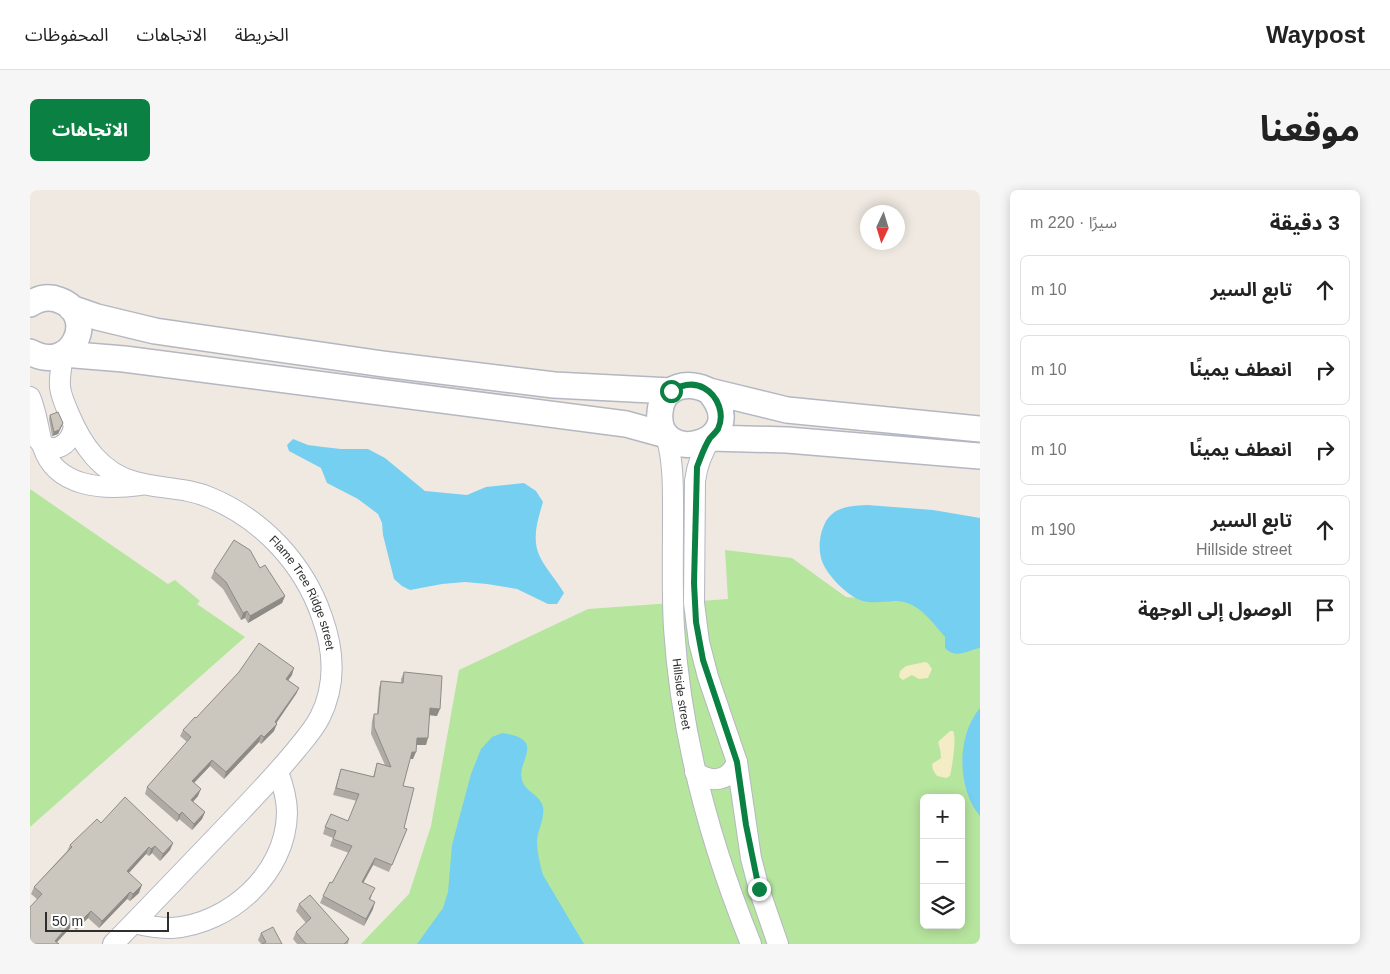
<!DOCTYPE html>
<html lang="ar">
<meta charset="utf-8">
<style>
:root{--surface:#fff;--page:#f6f6f6;--text:#222;--muted:#767676;--line:#e0e0e0;--accent:#0b8043}
body{margin:0;font-family:Helvetica,"Noto Sans Arabic",sans-serif;background:var(--page);color:var(--text);direction:rtl}
.controls{position:absolute;right:15px;bottom:15px;display:grid;overflow:hidden;border-radius:8px;box-shadow:0 2px 12px #0003}
.controls button{width:45px;height:45px;display:grid;place-items:center;padding:0;border:0;border-bottom:1px solid var(--line);background:var(--surface);color:var(--text);font:25px sans-serif}
.compass{position:absolute;left:830px;top:15px;width:45px;height:45px;border-radius:50%;background:var(--surface);box-shadow:0 2px 12px #0003;rotate:184deg}
.scale{position:absolute;left:15px;bottom:12px;width:124px;box-sizing:border-box;padding-left:5px;border:2px solid #2e2e2e;border-top:0;font-size:14px;line-height:18px;white-space:nowrap;color:#2e2e2e;-webkit-text-stroke:4px #fff;paint-order:stroke}
.stop{position:absolute;width:15px;height:15px;margin:-11px;border:4px solid #0b8043;border-radius:50%;background:#fff}
.stop.end{background:#0b8043;border-color:#fff;box-shadow:0 1px 5px #0008}
.list{margin:0;padding:0;list-style:none}
h2{display:flex;justify-content:space-between;align-items:center;height:65px;margin:0;padding:0 20px;font-size:21px}
h2 small{font-size:16px;font-weight:400;color:var(--muted)}
.list li{display:grid;grid-template-columns:32px 1fr auto;gap:15px;align-items:center;box-sizing:border-box;height:70px;margin:0 10px 10px;padding:0 10px;border:1px solid var(--line);border-radius:8px}
.list b{display:block;font-size:19px;white-space:nowrap}
.list p{margin:0;font-size:16px;white-space:nowrap;color:var(--muted)}
.list em{font-size:16px;font-style:normal;color:var(--muted)}
.icon{flex:none;width:28px;height:28px;fill:none;stroke:currentColor;stroke-width:2;stroke-linecap:round;stroke-linejoin:round}
.map{position:relative;flex:none;width:950px;height:754px;overflow:hidden;direction:ltr;border-radius:8px}
header{display:flex;align-items:center;gap:30px;box-sizing:border-box;height:70px;padding:0 25px;background:var(--surface);border-bottom:1px solid var(--line)}
header strong{font-size:24px}
nav{display:flex;gap:28px;margin-inline-start:auto;font-size:18px}
.intro{display:flex;align-items:center;justify-content:space-between;box-sizing:border-box;height:120px;padding:0 30px}
h1{margin:0;font-size:35px}
.button{padding:12px 22px;border-radius:8px;background:var(--accent);color:#fff;font-size:18px;font-weight:700}
main{display:flex;gap:30px;padding:0 30px}
aside{flex:1;background:var(--surface);border-radius:8px;box-shadow:0 2px 12px #0003}
.map>svg:first-child{display:block}
.green{fill:#b6e59e;fill-rule:evenodd}
.sand{fill:#f3ecc5}
.water{fill:#75cff0}
.lines{fill:none;stroke-linecap:round;stroke-linejoin:round}
.minor-casing{stroke:#b4b7c1;stroke-width:22}
.tertiary-casing{stroke:#b4b7c1;stroke-width:28}
.minor{stroke:#fff;stroke-width:20}
.tertiary{stroke:#fff;stroke-width:25}
.wall{fill:#afaba4}
.shaded-wall{fill:#8e8b86}
.building{fill:#cbc7bf;stroke:#8e8b86}
.route{stroke:#0b8043;stroke-width:6}
.labels{text-anchor:middle;stroke-width:4;stroke-linejoin:round;paint-order:stroke}
.street-label{font-size:12px;fill:#2e2e2e;stroke:#fff}
</style>
<header>
<strong>Waypost</strong>
<nav><a>الخريطة</a><a>الاتجاهات</a><a>المحفوظات</a></nav>
</header>
<div class="intro"><h1>موقعنا</h1><a class="button">الاتجاهات</a></div>
<main>
<aside>
<h2>3 دقيقة<small>سيرًا · 220 m</small></h2>
<ul class="list">
<li><svg class="icon" aria-label="ahead" viewBox="0 0 24 24"><path d="M12 20V5M6 11l6-6 6 6"/></svg><div><b>تابع السير</b></div><em>10 m</em></li>
<li><svg class="icon" aria-label="right" viewBox="0 0 24 24"><path d="M7 20v-9h11M14 6l5 5-5 5"/></svg><div><b>انعطف يمينًا</b></div><em>10 m</em></li>
<li><svg class="icon" aria-label="right" viewBox="0 0 24 24"><path d="M7 20v-9h11M14 6l5 5-5 5"/></svg><div><b>انعطف يمينًا</b></div><em>10 m</em></li>
<li><svg class="icon" aria-label="ahead" viewBox="0 0 24 24"><path d="M12 20V5M6 11l6-6 6 6"/></svg><div><b>تابع السير</b><p>Hillside street</p></div><em>190 m</em></li>
<li><svg class="icon" aria-label="arrive" viewBox="0 0 24 24"><path d="M6 21V4h12l-3 4 3 4H6"/></svg><div><b>الوصول إلى الوجهة</b></div></li>
</ul>
</aside>
<div class="map">
<svg width="950" height="754" viewBox="0 0 950 754">
<rect width="100%" height="100%" fill="#efe9e1"/>
<!-- green -->
<path class="green" d="M0 299 138 394 145 390 170 411 167 414 215 447 0 637Z
M695 360 762 368 816 407 950 419V754H331L379 704 401 636 429 480 558 419 698 409ZM894 608H931V735H894Z"/>
<!-- sand -->
<path class="sand" d="M895 472 898 473 902 479 898 488 889 489 882 485 873 490 869 487 870 481 876 476Z
M920 541H923C927 547 922 578 920 586L916 588 907 586 903 580 902 574 911 568C910 546 902 558 920 541Z"/>
<!-- water -->
<path class="water" d="M263 249 278 255 293 257 311 259H338L355 268 395 301 437 305 456 297 494 293 506 301 513 312C508 329 501 349 510 367 516 379 527 391 534 403L527 414H518L487 399 457 394 435 392 412 394 380 400 372 396 364 389 353 345 352 333 348 324 328 309 297 293 291 278 259 261 257 255Z
M837 315 903 320 950 328V458C937 460 927 470 915 458V447C906 437 895 421 882 415 866 407 850 415 833 411 818 407 795 384 791 368 788 356 790 342 796 331 806 316 821 316 837 315Z
M950 518V626C927 599 926 546 950 518Z
M472 543C518 549 486 571 492 590 495 602 510 604 513 617 515 628 508 639 507 651 507 662 510 674 513 685L554 754H387L413 718 418 702 422 655 441 584 451 559 462 547Z"/>
<g class="lines">
<!-- minor casing -->
<g class="minor-casing">
<g id="minor">
<path id="s1" d="M33 164C32 175 29 186 30 197 31 206 35 215 39 224 52 255 71 283 105 292 130 299 156 297 181 308 233 330 274 374 292 427 304 460 306 495 290 527 284 539 275 549 266 560 249 581 230 601 211 621 169 665 126 710 83 754"/>
<path d="M0 207C7 223 8 240 13 257 26 298 75 300 110 295"/>
<path id="s2" d="M636 245C644 273 643 302 643 331 643 367 642 402 644 438 651 547 680 653 721 754"/>
<path d="M7 248C20 267 40 257 44 237"/>
<path d="M681 248C672 262 667 275 665 291L664 413 669 452 678 487 707 572 721 668 729 699 748 754"/>
<path d="M665 582C682 594 699 591 707 572"/>
<path d="M104 733C116 736 129 738 142 738 200 734 256 683 257 623 257 608 253 595 248 582"/>
</g>
</g>
<!-- tertiary casing -->
<g class="tertiary-casing">
<path id="tertiary" d="M0 114C9 108 19 106 29 110 69 124 43 186 0 162
M41 118 67 127 125 141 353 174 524 195 641 201
M33 164 94 169 596 234 636 245
M679 201C725 254 624 279 630 222 632 195 659 190 679 201L757 220 950 239
M681 248 757 250 950 266"/>
</g>
<!-- minor -->
<use href="#minor" class="minor"/>
<!-- tertiary -->
<use href="#tertiary" class="tertiary"/>
</g>
<!-- wall -->
<path class="wall" d="M20 225 33 233 28 244 22 246 19 229Z
M230 378 255 406 252 413 218 433 215 428 211 430 193 399 181 388 184 381Z
M374 482 407 526 400 525 396 555H386L383 569H380L373 596 374 638 377 639 359 682 343 675 333 692 342 705 340 710 343 719 334 736 290 713 293 706 302 693 319 663 300 656 303 648 293 644 295 637 318 631 327 611 303 605 311 579 343 587 347 573 355 575 341 544 342 531 344 524H347L349 498 351 491 371 493V489Z
M262 485 258 490 269 498 266 504 246 533 244 541 231 554 229 552 194 589 180 576 164 593 168 606 163 612 175 622 172 629 162 640 149 629 147 632 115 604 117 597 157 552 150 546 153 540 166 528Z
M71 633 143 653 140 660 130 671 122 663 119 666 116 664 99 683 109 703 100 711 97 709 69 738 58 728 46 740 42 736 27 752 0 754 7 709 1 704 4 697 37 661 40 655Z
M269 714 319 749 318 754H267L263 749 266 742 276 733 266 721Z
M231 743 252 754H231L228 750Z"/>
<!-- shaded-wall -->
<path class="shaded-wall" d="M33 233 28 244 22 246 24 242Z
M255 406 252 413 218 433 220 426Z
M217 421 215 428 211 430 213 423Z
M264 478 262 485 254 496 256 489Z
M269 498 266 504 243 538 247 534 244 541 231 554 234 547Z
M400 518 410 519 407 526 398 525Z
M231 545 229 552 194 589 196 582Z
M387 548H398L396 555H384Z
M382 562H386L383 569H380Z
M182 570 180 576 159 598 162 591Z
M171 599 168 606 158 617 161 610Z
M152 622 149 629 147 632 149 625Z
M175 622 172 629 162 640 164 634Z
M143 653 140 660 130 671 133 664Z
M125 656 122 663 119 666 121 659Z
M119 657 116 664 94 688 97 681Z
M345 668 343 675 330 699 332 692Z
M112 695 109 703 100 711 103 704Z
M100 702 97 709 69 738 72 731Z
M345 712 343 719 334 736 336 729Z
M61 721 58 728 46 740 49 733Z
M44 729 42 736 25 754V751Z"/>
<!-- building -->
<path class="building" d="M28 222 33 233 29 240 24 242 20 225Z
M204 350 220 360 230 378 235 375 255 406 220 426 217 421 213 423 196 392 184 381Z
M229 453 264 478 256 489 269 498 245 532 247 534 234 547 231 545 196 582 182 570 162 591 171 599 161 610 175 622 164 634 152 622 149 625 117 597 161 547 153 540 165 527 166 528 209 482Z
M374 482 412 486 410 519 400 518 398 548H387L386 562H382L373 596 384 598 374 638 377 639 362 675 345 668 332 692 345 698 339 709 345 712 336 729 293 706 300 692 302 693 322 656 303 649 306 641 295 637 301 624 318 631 329 604 306 598 311 579 344 587 347 573 361 577 344 537V524H348L351 491 373 493Z
M95 607 143 653 133 664 125 656 121 659 119 657 97 681 112 695 103 704 100 702 72 731 61 721 49 733 44 729 25 751 29 754H0V717L12 704 4 697 42 657 40 655 67 629 71 633Z
M280 705 319 749 314 754H276L266 742 281 728 269 714Z
M243 737 252 754H232L236 752 231 743Z"/>
<g class="lines">
<!-- route -->
<path class="route" d="M641 201C651 195 663 192 674 198 688 206 695 224 688 239 686 242 683 245 680 248 674 257 671 267 667 277L664 393 666 432 673 470 707 572 716 635 729 699"/>
</g>
<g class="labels">
<!-- street labels -->
<g class="street-label">
<text dy="4" stroke="none"><textPath href="#s1" startOffset="375">Flame Tree Ridge street</textPath></text>
<text dy="4" stroke="none"><textPath href="#s2" startOffset="260">Hillside street</textPath></text>
</g>
</g>
</svg>
<div class="controls">
<button>+</button>
<button>−</button>
<button><svg class="icon" aria-label="layers" viewBox="0 0 24 24"><path d="M12 4l9 5-9 5-9-5zM3 14l9 5 9-5"/></svg></button>
</div>
<svg class="compass" viewBox="-18 -18 36 36"><path d="M0-13l5 13h-10z" fill="#e53935"/><path d="M0 13l5-13h-10z" fill="#767676"/></svg>
<div class="scale">50 m</div>
<div class="stop" style="left:641px;top:201px"></div>
<div class="stop end" style="left:729px;top:699px"></div>
</div>
</main>
